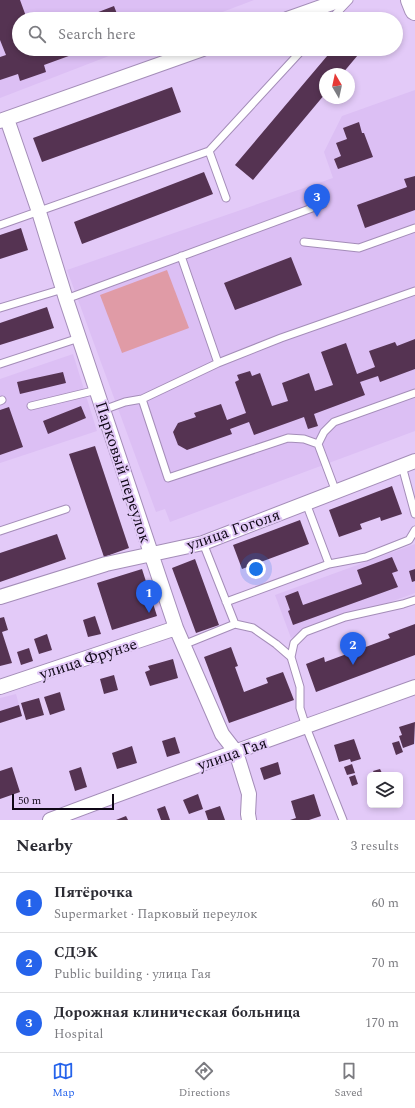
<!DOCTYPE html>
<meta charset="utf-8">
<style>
:root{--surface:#fff;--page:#f2f2f3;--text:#2b2b33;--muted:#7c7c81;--line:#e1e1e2;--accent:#2563eb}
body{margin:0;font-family:Spectral,serif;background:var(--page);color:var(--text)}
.controls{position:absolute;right:12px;bottom:12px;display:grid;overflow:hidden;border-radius:6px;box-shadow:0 2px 6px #0003}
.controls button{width:36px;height:36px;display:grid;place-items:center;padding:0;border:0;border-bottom:1px solid var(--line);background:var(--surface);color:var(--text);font:20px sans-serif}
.compass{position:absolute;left:319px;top:68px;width:36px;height:36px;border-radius:50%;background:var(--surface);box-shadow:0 2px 6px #0003;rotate:351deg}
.scale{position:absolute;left:12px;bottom:10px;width:102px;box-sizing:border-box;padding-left:4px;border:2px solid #0f0716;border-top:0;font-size:11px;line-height:14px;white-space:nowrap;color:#0f0716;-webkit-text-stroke:3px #e3caf8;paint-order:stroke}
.you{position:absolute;left:256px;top:569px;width:14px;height:14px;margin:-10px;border:3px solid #fff;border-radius:50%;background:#1a73e8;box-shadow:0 0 0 6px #1a73e833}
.badge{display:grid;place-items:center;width:26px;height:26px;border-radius:50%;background:var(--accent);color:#fff;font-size:13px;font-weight:700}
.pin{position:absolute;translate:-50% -33px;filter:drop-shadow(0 1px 2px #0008)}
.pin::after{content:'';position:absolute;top:21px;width:14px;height:12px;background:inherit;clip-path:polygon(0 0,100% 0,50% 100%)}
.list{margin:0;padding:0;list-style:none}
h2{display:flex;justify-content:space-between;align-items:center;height:52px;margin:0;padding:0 16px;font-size:17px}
h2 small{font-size:13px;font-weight:400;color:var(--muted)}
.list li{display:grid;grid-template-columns:26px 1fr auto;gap:12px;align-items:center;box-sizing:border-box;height:60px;padding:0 16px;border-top:1px solid var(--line)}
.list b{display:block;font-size:15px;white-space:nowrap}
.list p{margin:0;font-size:13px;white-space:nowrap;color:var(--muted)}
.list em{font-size:13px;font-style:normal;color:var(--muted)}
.icon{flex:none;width:22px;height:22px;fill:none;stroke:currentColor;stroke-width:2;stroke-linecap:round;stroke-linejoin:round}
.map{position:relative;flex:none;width:415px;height:820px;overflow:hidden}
.search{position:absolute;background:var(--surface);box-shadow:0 2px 6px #0003;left:12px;right:12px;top:12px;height:44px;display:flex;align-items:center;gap:10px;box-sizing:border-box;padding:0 14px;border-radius:22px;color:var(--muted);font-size:15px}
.sheet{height:232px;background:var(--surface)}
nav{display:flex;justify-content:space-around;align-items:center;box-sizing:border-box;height:56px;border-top:1px solid var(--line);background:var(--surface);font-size:11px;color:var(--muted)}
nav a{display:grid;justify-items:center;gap:2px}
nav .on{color:var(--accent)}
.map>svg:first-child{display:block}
.built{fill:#dcbff4}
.park{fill:#e09ba6}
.building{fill:#553352}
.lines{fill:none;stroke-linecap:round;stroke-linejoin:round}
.lane-casing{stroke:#a48db8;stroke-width:9}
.street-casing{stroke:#a48db8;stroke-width:16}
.secondary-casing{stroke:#a48db8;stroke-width:22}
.lane{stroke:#fff;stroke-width:7}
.street{stroke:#fff;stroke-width:14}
.secondary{stroke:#fff;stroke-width:20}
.labels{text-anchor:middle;stroke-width:4;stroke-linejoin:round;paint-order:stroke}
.street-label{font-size:16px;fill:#0f0716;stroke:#e3caf8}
</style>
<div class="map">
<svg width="415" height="820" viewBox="0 0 415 820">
<rect width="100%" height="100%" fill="#e3caf8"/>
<!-- built -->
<path class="built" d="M0 0H254L204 19H19V49H127L0 98Z
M415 90V431L170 522 165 509 156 512 67 270 333 178 324 152 342 116Z
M73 354 97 431 0 463V379Z
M415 544V593L291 638 275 595Z
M16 694 22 716 0 723V698Z"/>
<!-- park -->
<path class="park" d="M167 270 189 328 122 353 100 295Z"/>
<!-- building -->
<path class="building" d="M0 0H20L27 19H19V49H88L44 65 46 72 20 81 18 74 0 80V57L6 55 0 40Z
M114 6 119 19H89L88 16Z
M333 49H363L342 74H325V94L253 180 235 165Z
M172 87 181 112 42 162 33 138Z
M359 122 362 133H364L373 157 338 169 334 159 341 156 336 143 347 139 343 128Z
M204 172 213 194 82 244 74 222Z
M415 176V210L365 228 357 205 407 187 404 179Z
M21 228 28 250 0 259V235Z
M291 257 302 285 235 310 224 283Z
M47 307 54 328 0 345V323Z
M415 339V369L380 382 378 376 360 382 365 395 314 414 318 426 308 429 304 417 254 435 249 422 230 429 232 434 187 450 178 445 173 432 178 423 196 417 194 413 221 404 227 420 246 413 235 382 239 380 237 375 250 371 252 376 260 373 272 406 288 401 282 383 309 373 315 391 333 385 321 352 346 343 357 374 375 367 369 351 395 342 397 346Z
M63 372 66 383 20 394 17 382Z
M81 406 86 418 48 434 43 421Z
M9 407 23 447 0 455V410Z
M95 446 129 548 104 557 69 454Z
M392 486 402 514 381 521 380 517 360 524 362 529 339 537 329 510Z
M300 520 309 544 242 569 233 545Z
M57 534 66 559 0 582V553Z
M392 557 398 571 392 573 398 587 293 625 288 611 290 610 285 596 298 591 303 605 362 584 357 570Z
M195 559 219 625 196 633 172 568Z
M142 569 157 616 112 630 97 583Z
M415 569V581L412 582 409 571Z
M95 616 101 634 88 637 83 620Z
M4 617 8 630 2 632 12 663 0 666V618Z
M415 624V655L316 692 306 664 324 657 325 662 390 638 388 634Z
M47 634 52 650 39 654 34 639Z
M231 647 238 666 235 667 244 692 268 683 266 678 283 672 294 700 229 723 204 657Z
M29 648 33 661 21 665 17 652Z
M173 659 178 678 150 686 145 672 150 670 148 666Z
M114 675 118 690 104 694 100 679Z
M60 692 65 710 50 715 44 697Z
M39 698 44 715 26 720 21 703Z
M19 705 22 716 0 723V711Z
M415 722 414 744 403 748 399 736 402 735 399 727Z
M175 737 180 753 167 757 162 741Z
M354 739 361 759 351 762 350 759 339 762 334 745Z
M399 741 403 752 396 755 392 743Z
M132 746 137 763 117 769 112 753Z
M278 762 281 774 264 780 260 768Z
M352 764 355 773 347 775 344 767Z
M12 767 20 792 0 799V771Z
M81 767 87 787 75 791 69 771Z
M380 769 383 775H375L373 771Z
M355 775 358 784 352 786 349 777Z
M198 794 203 809 189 814 183 800Z
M314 794 321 816 309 820H290L296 818 291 801Z
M165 806 170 820H161L157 809Z
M220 806 225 820H208L205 811Z
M126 816 128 820H116Z"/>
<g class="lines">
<!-- lane casing -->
<g class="lane-casing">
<path id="lane" d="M331 19 349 0
M209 151 226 198
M0 225 209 151 303 49
M304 242 359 248 415 228
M181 256 218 363
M66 299 323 204
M0 308 63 289
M0 364 79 338
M142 399 218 363 281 338 415 291
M0 401 2 400
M31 406 97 390
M103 410 125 402 142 399 168 478 288 438 304 439 318 444 336 492
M318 444 324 432 334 422 415 393
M402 466 415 514
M306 503 329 564
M0 531 66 509
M203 543 235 624
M226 602 329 564 366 557 409 540 415 530
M183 645 235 624 253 628 276 644 291 657
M343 820 306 727 300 708V687L291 657 294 643 305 632 345 617 403 604 415 600"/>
</g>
<!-- street casing -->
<g class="street-casing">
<path id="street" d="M287 19 341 0
M7 119 39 212 66 299 176 628 222 734 236 752 249 794 248 814 249 820
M0 121 203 49
M0 597 106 564 203 543 415 461
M0 687 176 628
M50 820C171 774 293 731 415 687"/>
</g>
<!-- secondary casing -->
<g class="secondary-casing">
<path id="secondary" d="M411 0 415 10"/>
</g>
<!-- lane -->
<use href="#lane" class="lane"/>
<!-- street -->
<use href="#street" class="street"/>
<!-- secondary -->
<use href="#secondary" class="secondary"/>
</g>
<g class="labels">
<!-- street labels -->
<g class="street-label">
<text transform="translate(124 472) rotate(72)" y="6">Парковый переулок</text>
<text transform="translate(233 529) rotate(-19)" y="6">улица Гоголя</text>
<text transform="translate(88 658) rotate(-18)" y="6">улица Фрунзе</text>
<text transform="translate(232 753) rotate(-19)" y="6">улица Гая</text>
</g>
</g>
</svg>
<div class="controls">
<button><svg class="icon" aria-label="layers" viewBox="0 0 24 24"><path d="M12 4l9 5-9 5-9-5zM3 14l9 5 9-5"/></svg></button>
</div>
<svg class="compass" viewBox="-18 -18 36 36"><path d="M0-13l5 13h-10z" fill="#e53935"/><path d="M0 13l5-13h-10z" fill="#7c7c81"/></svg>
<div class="scale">50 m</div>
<div class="you"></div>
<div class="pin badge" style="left:149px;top:613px">1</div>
<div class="pin badge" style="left:353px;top:665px">2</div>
<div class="pin badge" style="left:317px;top:217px">3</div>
<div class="search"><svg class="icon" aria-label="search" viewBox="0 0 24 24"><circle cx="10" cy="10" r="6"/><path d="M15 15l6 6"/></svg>Search here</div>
</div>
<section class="sheet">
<h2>Nearby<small>3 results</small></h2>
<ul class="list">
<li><span class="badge">1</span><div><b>Пятёрочка</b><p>Supermarket · Парковый переулок</p></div><em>60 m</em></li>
<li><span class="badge">2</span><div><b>СДЭК</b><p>Public building · улица Гая</p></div><em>70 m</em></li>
<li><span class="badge">3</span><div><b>Дорожная клиническая больница</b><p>Hospital</p></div><em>170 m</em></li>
</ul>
</section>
<nav>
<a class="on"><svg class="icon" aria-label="map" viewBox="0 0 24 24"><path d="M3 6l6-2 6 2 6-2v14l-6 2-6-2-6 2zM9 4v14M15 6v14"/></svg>Map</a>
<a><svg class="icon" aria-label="directions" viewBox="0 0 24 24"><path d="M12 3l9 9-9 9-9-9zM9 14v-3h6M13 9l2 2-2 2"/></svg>Directions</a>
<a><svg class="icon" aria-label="saved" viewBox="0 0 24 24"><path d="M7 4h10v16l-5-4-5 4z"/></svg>Saved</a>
</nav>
